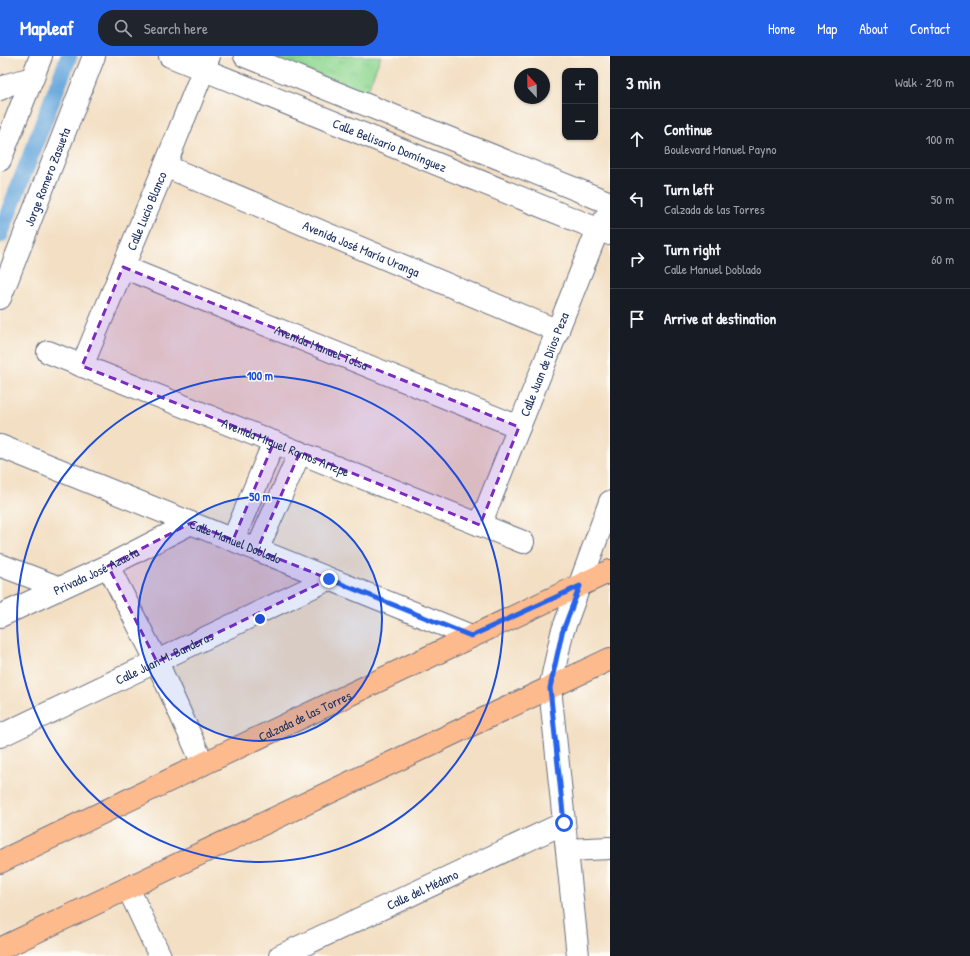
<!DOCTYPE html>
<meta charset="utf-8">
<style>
:root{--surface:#171b24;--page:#20242c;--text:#f1f3f6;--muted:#9ea1a6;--line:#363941;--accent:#2563eb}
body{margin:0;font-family:"Patrick Hand",sans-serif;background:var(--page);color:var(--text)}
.controls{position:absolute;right:12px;top:12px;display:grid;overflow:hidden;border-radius:8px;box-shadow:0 1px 3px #0004}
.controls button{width:36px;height:36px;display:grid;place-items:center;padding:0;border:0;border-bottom:1px solid var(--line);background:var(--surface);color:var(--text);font:20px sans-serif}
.compass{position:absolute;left:514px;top:12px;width:36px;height:36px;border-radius:50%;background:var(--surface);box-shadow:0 1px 3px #0004;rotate:338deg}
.stop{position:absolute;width:12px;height:12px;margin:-9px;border:3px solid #2563eb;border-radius:50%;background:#fff}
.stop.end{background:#2563eb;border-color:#fff;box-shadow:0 1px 4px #0008}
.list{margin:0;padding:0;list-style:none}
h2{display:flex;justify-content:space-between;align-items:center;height:52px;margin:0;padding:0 16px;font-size:17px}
h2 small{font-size:13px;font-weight:400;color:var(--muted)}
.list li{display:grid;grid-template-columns:26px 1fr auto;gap:12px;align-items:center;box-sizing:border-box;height:60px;padding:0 16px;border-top:1px solid var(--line)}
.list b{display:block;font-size:15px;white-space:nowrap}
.list p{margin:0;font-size:13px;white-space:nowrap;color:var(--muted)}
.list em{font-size:13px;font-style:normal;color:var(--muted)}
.icon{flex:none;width:22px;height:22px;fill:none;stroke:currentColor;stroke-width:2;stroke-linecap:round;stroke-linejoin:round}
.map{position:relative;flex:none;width:610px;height:900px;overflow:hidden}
header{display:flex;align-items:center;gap:24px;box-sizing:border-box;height:56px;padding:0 20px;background:var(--accent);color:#fff}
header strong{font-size:19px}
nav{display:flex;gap:22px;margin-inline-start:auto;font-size:14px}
.search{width:280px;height:36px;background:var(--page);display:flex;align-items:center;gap:10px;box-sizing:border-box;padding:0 14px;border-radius:16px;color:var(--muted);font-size:15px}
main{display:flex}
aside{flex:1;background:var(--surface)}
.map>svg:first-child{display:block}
.park{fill:url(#park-tufts);stroke:#568478}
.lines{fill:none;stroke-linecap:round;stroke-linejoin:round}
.canal{stroke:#6ba9dd;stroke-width:17}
.minor-casing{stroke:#676d81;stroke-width:24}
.major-casing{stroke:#676d81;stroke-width:24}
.minor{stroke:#fff;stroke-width:22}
.major{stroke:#fcba8d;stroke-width:22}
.route{stroke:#2563eb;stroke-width:5}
.marked{fill:#7b2cbf;fill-opacity:0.2;stroke:#7b2cbf;stroke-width:3;stroke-dasharray:8 5;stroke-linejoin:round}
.ring{fill:none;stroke:#1d4ed8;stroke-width:2}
.labels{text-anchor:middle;stroke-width:3;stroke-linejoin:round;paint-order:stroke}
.street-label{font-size:13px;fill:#1b2f5e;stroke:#fdfcf7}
.centre{fill:#1d4ed8;stroke:#fdfcf7;stroke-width:2}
.ring-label{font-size:12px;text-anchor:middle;font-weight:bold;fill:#1d4ed8;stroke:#fdfcf7;stroke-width:3;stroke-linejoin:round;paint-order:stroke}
</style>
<header>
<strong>Mapleaf</strong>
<div class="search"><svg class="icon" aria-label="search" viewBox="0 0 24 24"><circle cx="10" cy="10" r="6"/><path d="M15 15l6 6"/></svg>Search here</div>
<nav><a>Home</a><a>Map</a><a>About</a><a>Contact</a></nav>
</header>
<main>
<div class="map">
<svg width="610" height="900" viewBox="0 0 610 900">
<defs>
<pattern id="park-tufts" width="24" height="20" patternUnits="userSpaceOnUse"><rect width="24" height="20" fill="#91d892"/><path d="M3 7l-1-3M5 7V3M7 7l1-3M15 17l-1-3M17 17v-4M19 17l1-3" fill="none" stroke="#7cba80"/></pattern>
</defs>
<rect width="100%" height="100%" fill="#fdfcf7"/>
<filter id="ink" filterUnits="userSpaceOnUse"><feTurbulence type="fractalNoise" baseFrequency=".025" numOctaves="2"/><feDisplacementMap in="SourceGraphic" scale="8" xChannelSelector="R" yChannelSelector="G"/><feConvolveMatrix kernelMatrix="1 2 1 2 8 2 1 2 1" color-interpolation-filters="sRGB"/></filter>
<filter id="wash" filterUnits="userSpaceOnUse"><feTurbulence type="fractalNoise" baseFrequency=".012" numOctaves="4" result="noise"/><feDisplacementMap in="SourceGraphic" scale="16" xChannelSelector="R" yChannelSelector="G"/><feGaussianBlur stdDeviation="0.9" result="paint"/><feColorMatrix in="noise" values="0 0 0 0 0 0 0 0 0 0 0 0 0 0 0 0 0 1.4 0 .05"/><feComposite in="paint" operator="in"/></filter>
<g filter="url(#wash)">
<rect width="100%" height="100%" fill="#f3dfc3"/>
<!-- park -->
<path class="park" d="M270 0H381L366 38Z"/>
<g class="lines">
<!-- canal -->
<path class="canal" d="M0 179 69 0"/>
</g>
</g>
<g filter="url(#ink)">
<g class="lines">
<!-- minor casing -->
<g class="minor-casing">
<g id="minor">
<path id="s1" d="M170 0 610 178"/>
<path d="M245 0 610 147"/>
<path d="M0 33 10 28 33 22"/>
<path d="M0 104 41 0"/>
<path id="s2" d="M165 110 558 275"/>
<path id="s3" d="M123 211 519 371"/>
<path id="s4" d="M0 242 94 0"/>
<path id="s5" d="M48 296 523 486"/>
<path id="s6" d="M82 310 165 110 209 0"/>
<path id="s7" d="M0 390 471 580"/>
<path id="s8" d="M480 469 598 173 602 170 606 161"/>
<path d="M233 484 274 386"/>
<path d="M257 494 300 396"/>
<path d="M0 509 60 532"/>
<path d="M108 510 157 606 203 708"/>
<path id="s9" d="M0 560 108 510 191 467"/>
<path id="s10" d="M0 680 329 523"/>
<path d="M567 794 610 792"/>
<path d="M128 832 160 900"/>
<path id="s11" d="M280 900 564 767"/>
<path d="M578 900 550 632 562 577 610 446"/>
</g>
</g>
<!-- major casing -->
<g class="major-casing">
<g id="major">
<path id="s12" d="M0 806 203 708 610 515"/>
<path d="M0 893 128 832 610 603"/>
</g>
</g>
<!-- minor -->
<use href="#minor" class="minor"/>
<!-- major -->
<use href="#major" class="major"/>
</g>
</g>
<g class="lines" filter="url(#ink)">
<!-- route -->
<path class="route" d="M329 523 471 580 580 530 562 577 550 632 564 767"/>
</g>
<!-- marked area -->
<path class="marked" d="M123 211 519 371 480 469 300 396 257 494 329 523 157 606 108 510 191 467 233 484 274 386 82 310Z"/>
<!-- distance rings -->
<circle cx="260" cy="563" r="122" fill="#1d4ed8" fill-opacity=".12"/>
<g class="ring">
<circle cx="260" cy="563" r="122"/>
<circle cx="260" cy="563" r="243"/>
</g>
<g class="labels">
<!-- street labels -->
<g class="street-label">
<text dy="5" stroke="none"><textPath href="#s1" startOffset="237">Calle Belisario Domínguez</textPath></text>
<text dy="5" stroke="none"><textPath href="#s4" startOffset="130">Jorge Romero Zasueta</textPath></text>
<text dy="5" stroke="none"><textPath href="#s6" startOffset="168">Calle Lucio Blanco</textPath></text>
<text dy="5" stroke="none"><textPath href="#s2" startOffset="213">Avenida José María Uranga</textPath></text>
<text dy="5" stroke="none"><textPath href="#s3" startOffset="214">Avenida Manuel Tolsa</textPath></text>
<text dy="5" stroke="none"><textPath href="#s8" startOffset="173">Calle Juan de Diios Peza</textPath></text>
<text dy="5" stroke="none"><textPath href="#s5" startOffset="256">Avenida Miguel Ramos Arizpe</textPath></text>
<text dy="5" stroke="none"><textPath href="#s7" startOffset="254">Calle Manuel Doblado</textPath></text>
<text dy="5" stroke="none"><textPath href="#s9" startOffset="106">Privada José Azueta</textPath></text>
<text dy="5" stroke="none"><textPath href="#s10" startOffset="182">Calle Juan M. Banderas</textPath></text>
<text dy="5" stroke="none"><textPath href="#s12" startOffset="338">Calzada de las Torres</textPath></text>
<text dy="5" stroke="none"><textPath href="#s11" startOffset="157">Calle del Médano</textPath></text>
</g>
</g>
<circle cx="260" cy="563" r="6" class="centre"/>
<g class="ring-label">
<text x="260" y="324">100 m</text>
<text x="260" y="445">50 m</text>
</g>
</svg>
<div class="controls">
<button>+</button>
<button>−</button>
</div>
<svg class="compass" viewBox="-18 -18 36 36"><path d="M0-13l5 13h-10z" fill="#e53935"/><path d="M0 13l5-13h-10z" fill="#9ea1a6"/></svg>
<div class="stop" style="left:564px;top:767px"></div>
<div class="stop end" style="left:329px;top:523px"></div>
</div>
<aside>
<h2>3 min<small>Walk · 210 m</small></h2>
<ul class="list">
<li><svg class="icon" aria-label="ahead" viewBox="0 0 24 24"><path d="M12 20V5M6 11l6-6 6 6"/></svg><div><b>Continue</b><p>Boulevard Manuel Payno</p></div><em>100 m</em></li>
<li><svg class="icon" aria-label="left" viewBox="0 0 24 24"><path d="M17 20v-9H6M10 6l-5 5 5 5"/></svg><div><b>Turn left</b><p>Calzada de las Torres</p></div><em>50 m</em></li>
<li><svg class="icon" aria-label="right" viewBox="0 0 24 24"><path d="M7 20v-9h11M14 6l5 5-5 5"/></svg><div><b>Turn right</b><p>Calle Manuel Doblado</p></div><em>60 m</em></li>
<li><svg class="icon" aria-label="arrive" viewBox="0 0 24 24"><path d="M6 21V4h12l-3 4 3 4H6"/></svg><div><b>Arrive at destination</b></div></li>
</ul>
</aside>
</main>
